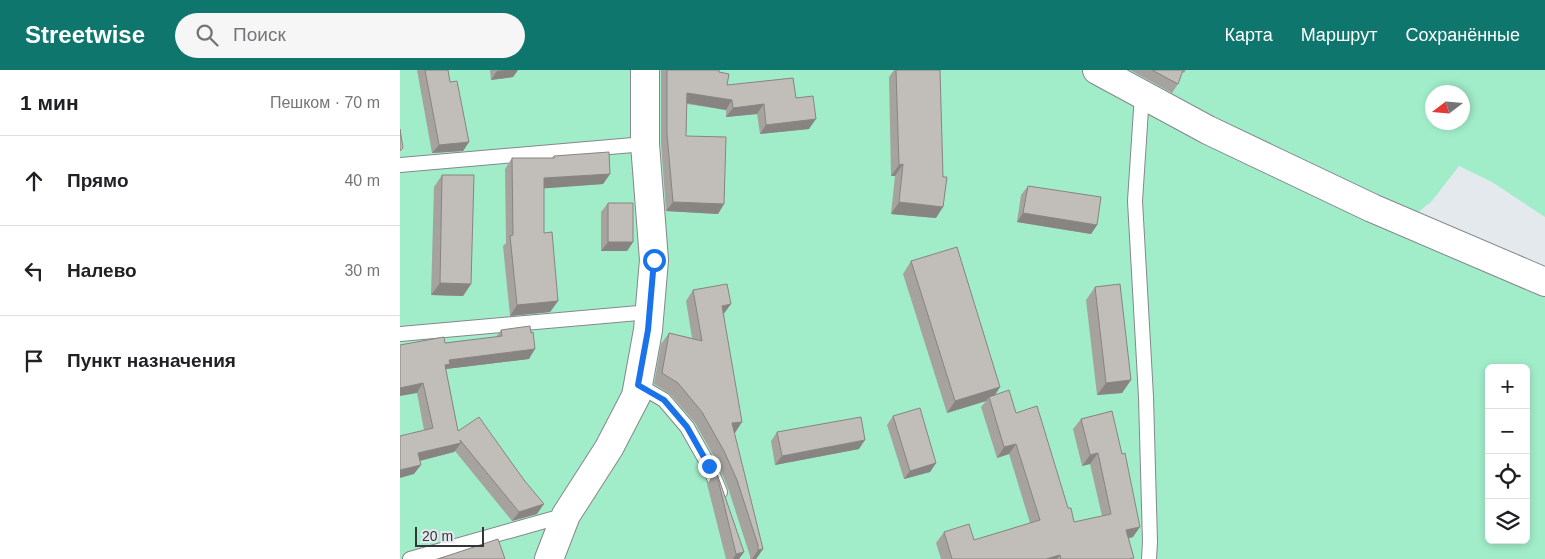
<!DOCTYPE html>
<html lang="ru">
<meta charset="utf-8">
<style>
:root{--surface:#fff;--page:#f6f6f6;--text:#202124;--muted:#757577;--line:#e0e0e0;--accent:#0f766e}
body{margin:0;font-family:Arial,sans-serif;background:var(--page);color:var(--text)}
.controls{position:absolute;right:15px;bottom:15px;display:grid;overflow:hidden;border-radius:8px;box-shadow:0 2px 8px #0003}
.controls button{width:45px;height:45px;display:grid;place-items:center;padding:0;border:0;border-bottom:1px solid var(--line);background:var(--surface);color:var(--text);font:25px sans-serif}
.compass{position:absolute;left:1025px;top:15px;width:45px;height:45px;border-radius:50%;background:var(--surface);box-shadow:0 2px 8px #0003;rotate:254deg}
.scale{position:absolute;left:15px;bottom:12px;width:69px;box-sizing:border-box;padding-left:5px;border:2px solid #333537;border-top:0;font-size:14px;line-height:18px;white-space:nowrap;color:#333537;-webkit-text-stroke:4px #e4e9ed;paint-order:stroke}
.stop{position:absolute;width:15px;height:15px;margin:-11px;border:4px solid #1a73e8;border-radius:50%;background:#fff}
.stop.end{background:#1a73e8;border-color:#fff;box-shadow:0 1px 5px #0008}
.list{margin:0;padding:0;list-style:none}
h2{display:flex;justify-content:space-between;align-items:center;height:65px;margin:0;padding:0 20px;font-size:21px}
h2 small{font-size:16px;font-weight:400;color:var(--muted)}
.list li{display:grid;grid-template-columns:32px 1fr auto;gap:15px;align-items:center;box-sizing:border-box;height:90px;padding:0 20px;border-top:1px solid var(--line)}
.list b{display:block;font-size:19px;white-space:nowrap}
.list em{font-size:16px;font-style:normal;color:var(--muted)}
.icon{flex:none;width:28px;height:28px;fill:none;stroke:currentColor;stroke-width:2;stroke-linecap:round;stroke-linejoin:round}
.map{position:relative;flex:none;width:1145px;height:489px;overflow:hidden}
header{display:flex;align-items:center;gap:30px;box-sizing:border-box;height:70px;padding:0 25px;background:var(--accent);color:#fff}
header strong{font-size:24px}
nav{display:flex;gap:28px;margin-inline-start:auto;font-size:18px}
.search{width:350px;height:45px;background:var(--page);display:flex;align-items:center;gap:12px;box-sizing:border-box;padding:0 18px;border-radius:28px;color:var(--muted);font-size:19px}
main{display:flex}
aside{flex:1;background:var(--surface)}
.map>svg:first-child{display:block}
.green{fill:#a1edca;fill-rule:evenodd}
.lines{fill:none;stroke-linecap:round;stroke-linejoin:round}
.service-casing{stroke:#84878b;stroke-width:16}
.minor-casing{stroke:#84878b;stroke-width:30}
.service{stroke:#fff;stroke-width:14}
.minor{stroke:#fff;stroke-width:28}
.wall{fill:#a6a39f}
.shaded-wall{fill:#878482}
.building{fill:#c1bdb9;stroke:#878482}
.route{stroke:#1a73e8;stroke-width:6}
</style>
<header>
<strong>Streetwise</strong>
<div class="search"><svg class="icon" aria-label="search" viewBox="0 0 24 24"><circle cx="10" cy="10" r="6"/><path d="M15 15l6 6"/></svg>Поиск</div>
<nav><a>Карта</a><a>Маршрут</a><a>Сохранённые</a></nav>
</header>
<main>
<aside>
<h2>1 мин<small>Пешком · 70 m</small></h2>
<ul class="list">
<li><svg class="icon" aria-label="ahead" viewBox="0 0 24 24"><path d="M12 20V5M6 11l6-6 6 6"/></svg><div><b>Прямо</b></div><em>40 m</em></li>
<li><svg class="icon" aria-label="left" viewBox="0 0 24 24"><path d="M17 20v-9H6M10 6l-5 5 5 5"/></svg><div><b>Налево</b></div><em>30 m</em></li>
<li><svg class="icon" aria-label="arrive" viewBox="0 0 24 24"><path d="M6 21V4h12l-3 4 3 4H6"/></svg><div><b>Пункт назначения</b></div></li>
</ul>
</aside>
<div class="map">
<svg width="1145" height="489" viewBox="0 0 1145 489">
<rect width="100%" height="100%" fill="#e4e9ed"/>
<!-- green -->
<path class="green" d="M0 0H1145V147L1092 112 1059 96 1032 131 1012 147 1145 212V489H0ZM1032 22H1062V52H1032ZM1089 298H1126V470H1089Z"/>
<g class="lines">
<!-- service casing -->
<g class="service-casing">
<path id="service" d="M742 24 735 131 746 327 750 472 749 489
M0 95 245 74
M0 264 250 242
M238 315 264 330 287 357 309 396 320 422
M10 489 166 445"/>
</g>
<!-- minor casing -->
<g class="minor-casing">
<path id="minor" d="M697 0 808 60 972 138 1145 212
M149 489 166 445 209 378 236 326 248 260 254 190 245 74V0"/>
</g>
<!-- service -->
<use href="#service" class="service"/>
<!-- minor -->
<use href="#minor" class="minor"/>
</g>
<!-- wall -->
<path class="wall" d="M17 0H48L50 12 69 72 63 81 32 83Z
M90 0H118L113 7 91 10Z
M261 0H319V2L327 15 396 28 409 59 360 64 357 44 326 47V40L287 34 286 66 324 134 318 144 266 141 261 73Z
M494 0H496L536 148 491 144 495 106H491L489 7Z
M730 0H786L784 3 782 2 778 14 772 23Z
M154 86 210 104 203 114 144 118V163L158 231 150 242 110 246 103 176 106 173 105 99 112 88H152Z
M42 105 71 214 63 226 31 225 34 117Z
M628 116 697 155 691 164 617 152 621 125Z
M208 133 233 172 227 181H201V142Z
M511 191 600 317 595 325 616 343 668 438 674 452 702 446 690 394 682 396 673 359 681 349 712 341 733 467 729 468 733 489H541L536 473 544 462 574 470 630 453 609 384 597 388 581 337 586 331 547 343 503 204Z
M695 217 731 310 722 323 697 325 686 230Z
M293 220 324 244 335 363H334L363 479 356 489H350V486L329 421 317 392 295 353 270 324 254 314 261 274 269 263 292 268 286 231Z
M101 260 131 263 129 289 46 299V300L58 361 137 444 112 451 55 381 54 382 20 391 14 404 24 360 17 323 45 273 96 267Z
M493 346 536 393 530 402 504 409 487 355Z
M377 362 459 379 375 395 371 371Z
M316 401 344 482 339 489H326L307 414Z"/>
<!-- shaded-wall -->
<path class="shaded-wall" d="M105 0H118L113 7 91 10 97 1Z
M287 23 332 30 326 40 281 32Z
M364 34 357 44 326 47 333 38Z
M416 49 409 59 360 64 366 55Z
M69 72 63 81 32 83 39 75Z
M503 94 495 106H491L499 95Z
M210 104 203 114 136 119 144 108Z
M273 132 324 134 318 144 266 141Z
M499 132 543 137 536 148 491 144Z
M623 143 697 155 691 164 617 152Z
M208 172H233L227 181H201Z
M40 213 71 214 63 226 31 225Z
M158 231 150 242 110 246 117 235Z
M331 234 323 245 322 236Z
M135 279 129 289 46 299 43 304 38 305 49 290Z
M731 310 722 323 697 325 706 313Z
M23 313 17 323 0 326V318Z
M600 317 592 329 589 327 586 331 547 343 555 331Z
M342 352 335 363 324 364 332 353Z
M465 370 459 379 375 395 382 386Z
M61 373 54 382 11 393 18 383Z
M616 374 609 384 597 388 604 377Z
M698 383 690 394 682 396 690 385Z
M536 393 530 402 504 409 510 401Z
M21 395 14 404 0 408V400Z
M144 434 137 444 112 451 119 442Z
M740 457 733 467 719 471 726 460Z
M363 479 356 489H352L358 480Z
M344 482 339 489H333L336 484Z
M660 485 657 489H646Z"/>
<!-- building -->
<path class="building" d="M25 0H48L50 12 57 11 69 72 39 75Z
M267 0H319V2L329 4 327 15 393 8 396 28 413 26 416 49 366 55 364 34 333 38 332 30 287 23 286 66 326 67 324 134 273 132 267 64Z
M496 0H540L543 107H547L543 137 499 132 503 94 499 95Z
M752 0H783L778 14Z
M0 59 3 78 0 81Z
M209 82 210 104 144 108V163L152 162 158 231 117 235 110 166 113 165 112 88H154V86Z
M42 105H74L71 214 40 213Z
M628 116 701 127 697 155 623 143Z
M208 133H233V172H208Z
M557 177 600 317 555 331 511 191Z
M327 214 331 234 322 236 342 352 332 353 363 479 358 480V475L337 410 324 381 302 342 278 313 262 303 269 263 302 271 293 220Z
M720 214 731 310 706 313 695 217Z
M130 256 131 263 133 262 135 279 49 290 50 294 45 295 58 361 79 347 124 410 144 434 119 442 60 370 61 373 18 383 21 395 0 400V366L33 358 23 313 0 318V275L44 267 45 273 102 266 101 260Z
M609 320 616 343 637 336 668 438H671L674 452 711 444 698 383 690 385 681 349 712 341 722 384 725 383 740 457 726 460 734 488 729 489H661L660 485 646 489H552L544 462 569 454 574 470 640 450 616 374 604 377 589 327Z
M520 338 536 393 510 401 493 346Z
M461 347 465 370 382 386 377 362Z
M316 401 321 415 344 482 336 484Z
M98 469 105 489H38Z"/>
<g class="lines">
<!-- route -->
<path class="route" d="M254 190 248 260 238 315 264 330 287 357 309 396"/>
</g>
</svg>
<div class="controls">
<button>+</button>
<button>−</button>
<button><svg class="icon" aria-label="locate" viewBox="0 0 24 24"><circle cx="12" cy="12" r="6"/><path d="M12 2v4M12 18v4M2 12h4M18 12h4"/></svg></button>
<button><svg class="icon" aria-label="layers" viewBox="0 0 24 24"><path d="M12 4l9 5-9 5-9-5zM3 14l9 5 9-5"/></svg></button>
</div>
<svg class="compass" viewBox="-18 -18 36 36"><path d="M0-13l5 13h-10z" fill="#e53935"/><path d="M0 13l5-13h-10z" fill="#757577"/></svg>
<div class="scale">20 m</div>
<div class="stop" style="left:254px;top:190px"></div>
<div class="stop end" style="left:309px;top:396px"></div>
</div>
</main>
